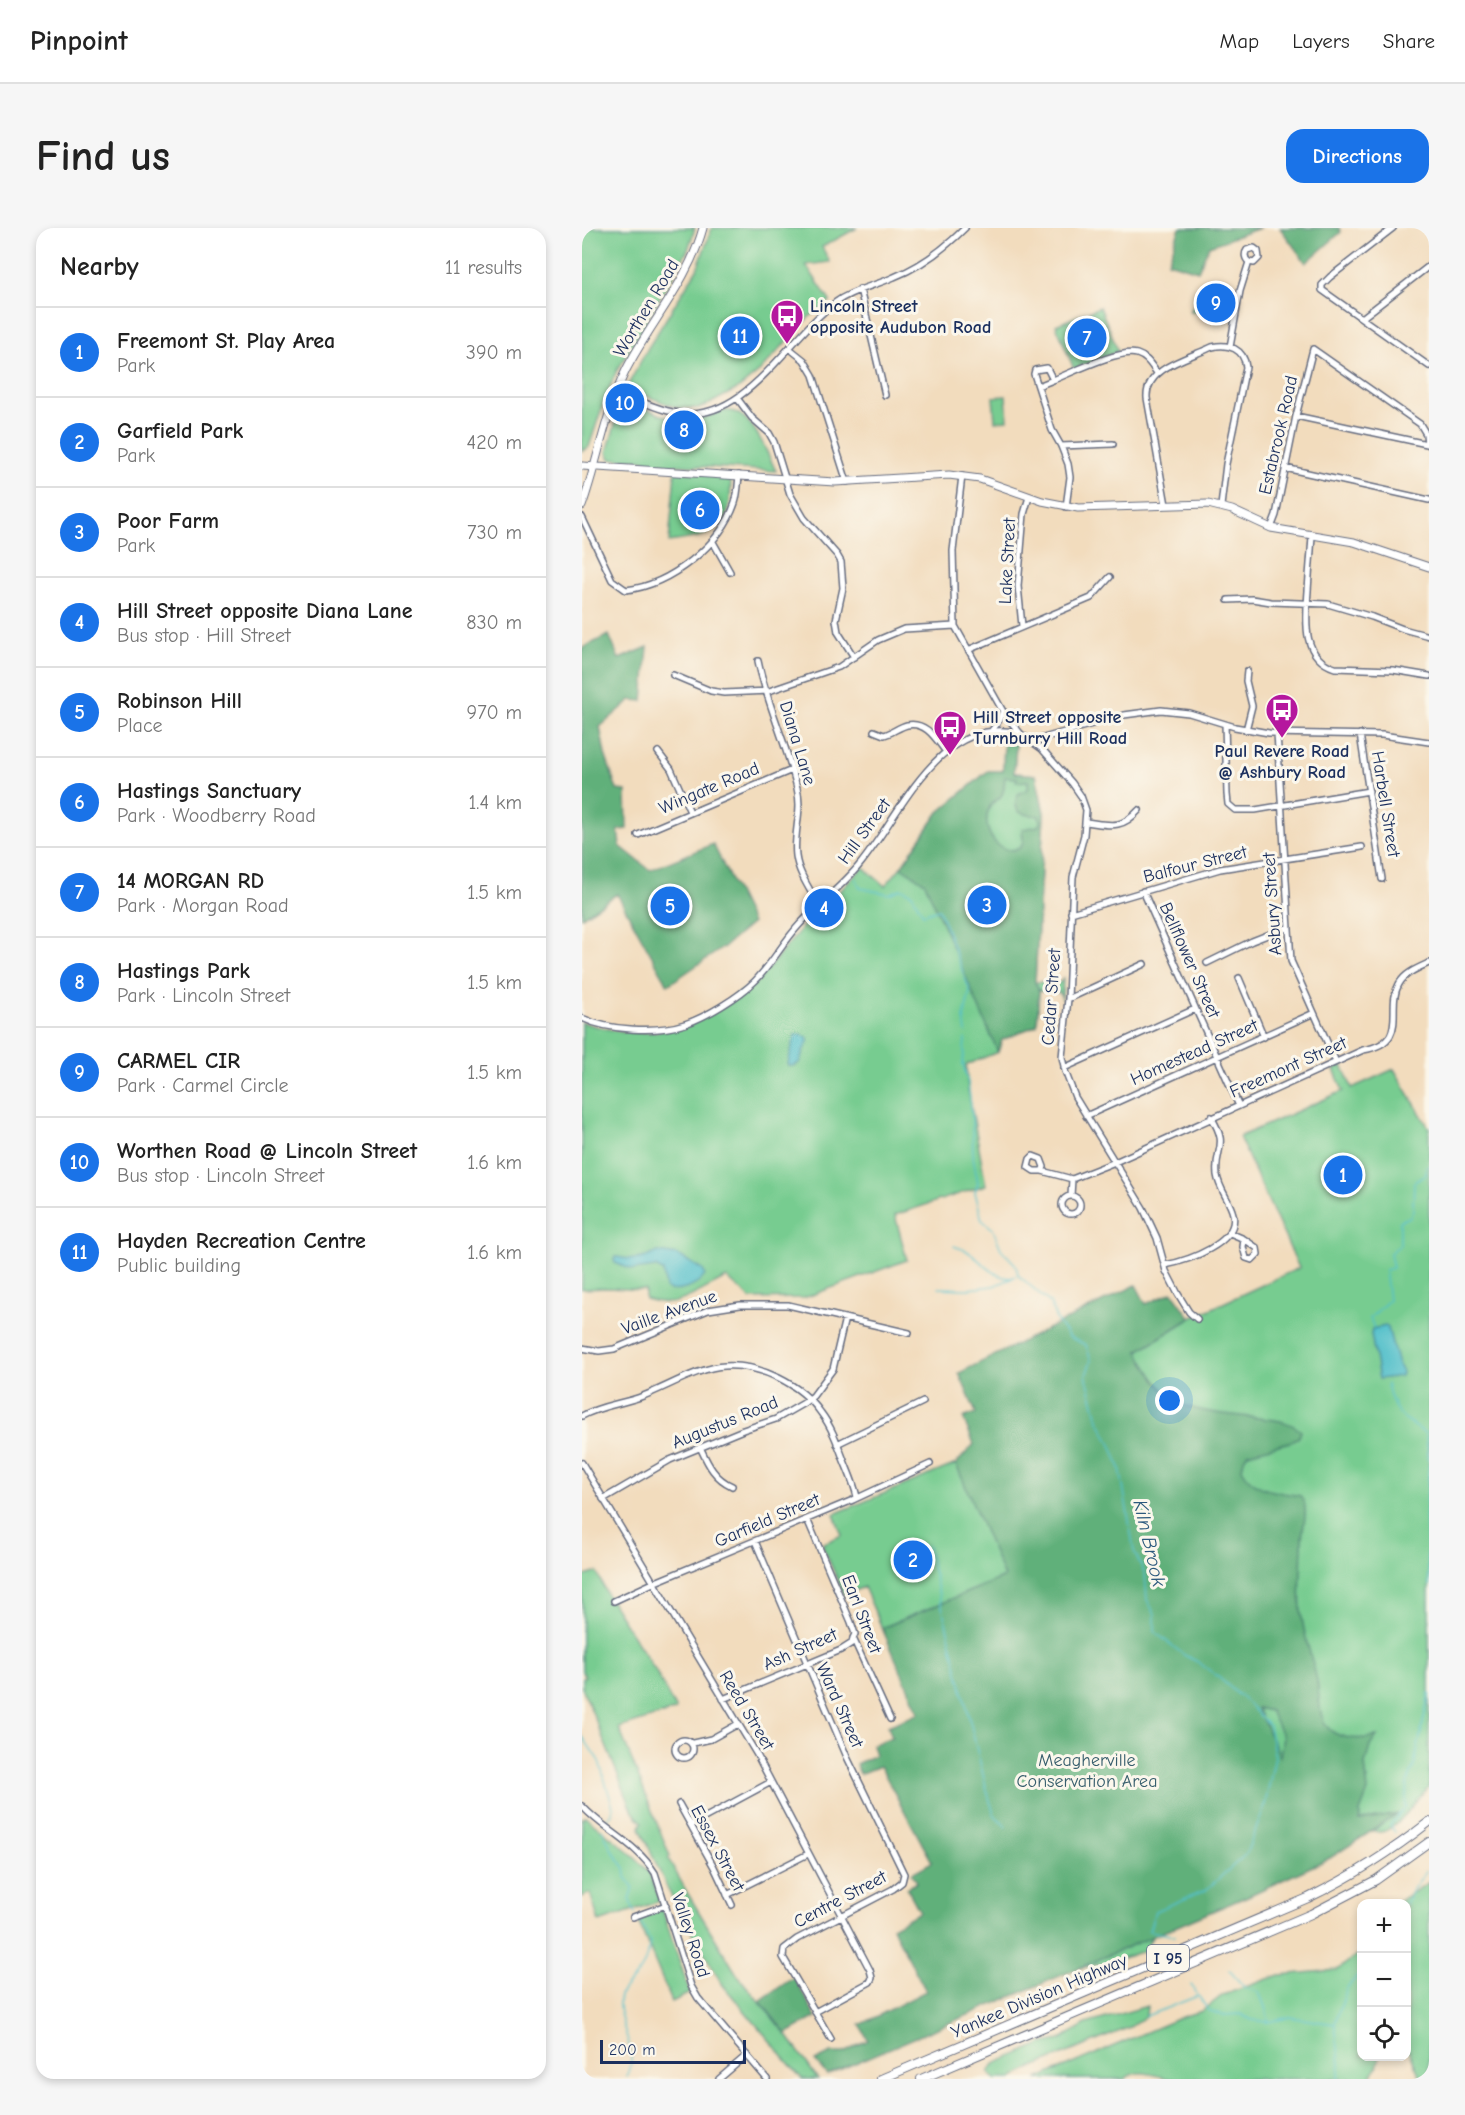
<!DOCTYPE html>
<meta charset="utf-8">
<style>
:root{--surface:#fff;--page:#f6f6f6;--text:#222;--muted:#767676;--line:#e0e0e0;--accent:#1a73e8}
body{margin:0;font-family:"Comic Neue",sans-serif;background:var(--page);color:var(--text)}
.controls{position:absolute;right:18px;bottom:18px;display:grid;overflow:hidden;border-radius:12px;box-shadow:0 3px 9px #0003}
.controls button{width:54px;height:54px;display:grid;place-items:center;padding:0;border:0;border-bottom:2px solid var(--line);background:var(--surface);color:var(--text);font:30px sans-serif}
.scale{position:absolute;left:18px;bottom:15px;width:146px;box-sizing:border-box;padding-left:6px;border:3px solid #1b2f5e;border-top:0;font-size:16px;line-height:21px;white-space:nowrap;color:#1b2f5e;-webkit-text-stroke:4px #fbf7ec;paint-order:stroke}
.you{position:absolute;left:588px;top:1173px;width:21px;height:21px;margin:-15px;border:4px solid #fff;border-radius:50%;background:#1a73e8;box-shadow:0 0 0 9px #1a73e833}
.badge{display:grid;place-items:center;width:39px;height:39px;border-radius:50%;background:var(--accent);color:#fff;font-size:20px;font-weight:700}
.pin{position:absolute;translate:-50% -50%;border:3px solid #fff;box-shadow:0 2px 6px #0006}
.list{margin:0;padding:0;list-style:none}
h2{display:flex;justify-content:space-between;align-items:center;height:78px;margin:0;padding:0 24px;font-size:26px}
h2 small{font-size:20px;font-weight:400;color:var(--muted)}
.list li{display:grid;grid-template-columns:39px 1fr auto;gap:18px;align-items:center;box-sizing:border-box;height:90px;padding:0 24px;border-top:2px solid var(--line)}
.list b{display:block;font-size:22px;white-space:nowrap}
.list p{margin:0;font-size:20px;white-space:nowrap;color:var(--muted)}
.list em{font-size:20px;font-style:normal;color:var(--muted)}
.icon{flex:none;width:33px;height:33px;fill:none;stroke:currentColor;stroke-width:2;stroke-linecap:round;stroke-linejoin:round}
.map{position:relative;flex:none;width:847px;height:1851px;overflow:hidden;border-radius:18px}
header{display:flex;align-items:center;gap:36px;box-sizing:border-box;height:84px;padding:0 30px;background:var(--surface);border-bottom:2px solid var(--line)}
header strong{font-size:28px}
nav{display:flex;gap:33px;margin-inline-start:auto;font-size:21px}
.intro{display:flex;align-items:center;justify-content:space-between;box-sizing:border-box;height:144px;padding:0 36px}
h1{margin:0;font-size:42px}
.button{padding:15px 27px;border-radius:18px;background:var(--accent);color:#fff;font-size:21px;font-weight:700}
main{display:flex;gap:36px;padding:0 36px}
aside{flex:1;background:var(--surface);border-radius:18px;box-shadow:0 3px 9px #0003}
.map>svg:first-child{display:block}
.green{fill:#77cc90;stroke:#497e77;stroke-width:1.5}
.forest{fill:#61b07a;stroke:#3e706c;stroke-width:1.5;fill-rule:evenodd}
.water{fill:#52c0ca;stroke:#367894;stroke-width:1.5}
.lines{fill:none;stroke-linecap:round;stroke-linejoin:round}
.stream{stroke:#52c0ca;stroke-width:1.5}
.minor-casing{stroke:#666c7f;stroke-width:8}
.major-casing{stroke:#666c7f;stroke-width:9}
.highway-casing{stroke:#666c7f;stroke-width:10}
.minor{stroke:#fff;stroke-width:5}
.major{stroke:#fff;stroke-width:7}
.highway{stroke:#fff;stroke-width:8}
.labels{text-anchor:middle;stroke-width:6;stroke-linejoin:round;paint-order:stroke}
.shield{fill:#fbf7ec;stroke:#5e6b89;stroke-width:1.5}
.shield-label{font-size:16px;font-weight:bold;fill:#1b2f5e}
.poi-label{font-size:18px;font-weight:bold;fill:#1b2f5e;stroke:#fbf7ec;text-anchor:start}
.street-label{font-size:18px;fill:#1b2f5e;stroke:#fbf7ec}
.park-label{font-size:18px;fill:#375e6d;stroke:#fbf7ec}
.water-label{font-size:20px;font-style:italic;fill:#2c5a7e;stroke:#fbf7ec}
</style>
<header>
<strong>Pinpoint</strong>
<nav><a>Map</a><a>Layers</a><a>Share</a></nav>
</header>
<div class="intro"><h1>Find us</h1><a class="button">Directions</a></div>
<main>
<aside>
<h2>Nearby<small>11 results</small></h2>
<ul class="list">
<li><span class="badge">1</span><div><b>Freemont St. Play Area</b><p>Park</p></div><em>390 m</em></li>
<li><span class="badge">2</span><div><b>Garfield Park</b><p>Park</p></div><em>420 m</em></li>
<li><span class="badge">3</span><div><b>Poor Farm</b><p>Park</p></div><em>730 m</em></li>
<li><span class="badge">4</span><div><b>Hill Street opposite Diana Lane</b><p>Bus stop · Hill Street</p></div><em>830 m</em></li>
<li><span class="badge">5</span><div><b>Robinson Hill</b><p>Place</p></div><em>970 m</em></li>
<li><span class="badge">6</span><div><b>Hastings Sanctuary</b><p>Park · Woodberry Road</p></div><em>1.4 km</em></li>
<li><span class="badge">7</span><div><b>14 MORGAN RD</b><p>Park · Morgan Road</p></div><em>1.5 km</em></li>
<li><span class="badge">8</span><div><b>Hastings Park</b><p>Park · Lincoln Street</p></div><em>1.5 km</em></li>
<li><span class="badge">9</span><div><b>CARMEL CIR</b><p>Park · Carmel Circle</p></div><em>1.5 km</em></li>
<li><span class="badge">10</span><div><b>Worthen Road @ Lincoln Street</b><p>Bus stop · Lincoln Street</p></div><em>1.6 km</em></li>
<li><span class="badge">11</span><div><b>Hayden Recreation Centre</b><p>Public building</p></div><em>1.6 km</em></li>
</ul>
</aside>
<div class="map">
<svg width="847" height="1851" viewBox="0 0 847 1851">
<rect width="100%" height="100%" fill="#fbf7ec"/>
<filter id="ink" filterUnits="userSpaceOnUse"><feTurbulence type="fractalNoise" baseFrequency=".0167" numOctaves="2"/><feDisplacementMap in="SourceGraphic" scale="12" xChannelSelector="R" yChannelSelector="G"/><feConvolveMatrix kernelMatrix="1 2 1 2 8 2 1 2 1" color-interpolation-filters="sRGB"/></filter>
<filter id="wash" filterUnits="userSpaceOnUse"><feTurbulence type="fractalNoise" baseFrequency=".008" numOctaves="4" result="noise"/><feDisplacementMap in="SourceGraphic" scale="24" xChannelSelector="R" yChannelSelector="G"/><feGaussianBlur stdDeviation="1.35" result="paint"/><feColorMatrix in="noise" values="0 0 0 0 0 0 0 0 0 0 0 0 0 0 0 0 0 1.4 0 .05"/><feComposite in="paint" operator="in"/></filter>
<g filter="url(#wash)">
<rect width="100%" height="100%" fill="#f2dcbd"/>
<!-- green -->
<path class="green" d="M0 0H113L106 22 34 144 22 173 7 219 0 223Z
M130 0H275L240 19 248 34 224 37 248 73 226 90 178 143 157 160 127 176 117 180H96L46 161 45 159 66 120 115 41Z
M655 62 650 87 608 83 621 67Z
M518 79 536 123 492 141 474 97Z
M424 168 426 192 413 193 411 169Z
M40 174C59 175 77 189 97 192 115 195 127 187 142 183 168 178 185 225 194 243L72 236 61 232 28 231 25 224Z
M93 244 149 247C148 259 150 275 145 286 135 309 108 311 87 314Z
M415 508 442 512H438L434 516 432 545 454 547 462 585 453 754 475 755 479 754 481 750 480 770 477 764 457 763 455 797 420 812 416 824 384 837 386 861 404 957 313 987 325 1032 222 1070 169 1071 145 1050C130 1056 102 1075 87 1075 80 1075 71 1073 63 1071V1062L26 1060 0 1061V794C35 806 74 809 109 796L175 754 223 696 259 662 281 639 303 658 319 639 357 584 406 543H421L422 513Z
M760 837 770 860 812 841 847 900V1559C834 1571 815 1604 797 1604 793 1604 787 1601 783 1600L578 1697 561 1723 526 1735 480 1743 556 1123 609 1090 717 1040 657 909 761 863 752 841Z
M374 1236 423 1349 300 1400 282 1359 262 1367 240 1316 260 1307 252 1286Z
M15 1344 25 1367 73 1442 94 1482 37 1500 88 1628 86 1630 106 1666 156 1748 204 1806 236 1851H220L140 1756 86 1662 58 1600 60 1594 51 1584 0 1459V1449L3 1448 0 1443V1349Z
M4 1589 46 1623 67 1644 78 1673 17 1694 8 1665 0 1669V1591Z
M847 1654V1851H839L825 1818 824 1676 814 1675Z
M80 1681 108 1765 90 1774 55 1691Z
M778 1725 780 1729V1828L798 1829 795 1839 787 1851H589C574 1848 555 1839 543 1851H455L602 1788 620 1783 641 1767 697 1747 755 1742Z
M565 1778 564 1788 548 1799 451 1839 430 1851H413L407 1844 412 1836 459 1816 478 1812 504 1796Z"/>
<!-- forest -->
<path class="forest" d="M598 0H678L627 18 616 43 586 34Z
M698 0H757L759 4 724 35Z
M27 407 37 431 66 419 61 473 49 472 18 499 23 526 35 562 44 563 45 601 36 602 38 618 68 642 131 616 170 695 142 719 86 757 35 666 0 689V420Z
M422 516H434L432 545 454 547 462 585 453 754 457 763 455 797 420 812 416 824 343 655 319 639 357 584 406 543H421ZM423 549 435 550 434 554 446 553V561L436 566C429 588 442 586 457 588L458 595 456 598 440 601 441 615 438 620C431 623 423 622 416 617 405 608 401 590 409 577 411 573 417 572 419 568 423 563 422 555 423 549Z
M554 1057 564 1076 590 1064 609 1090 556 1123C566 1140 580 1167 599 1176 620 1185 653 1187 676 1190 692 1192 706 1192 719 1203L717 1209 708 1214 666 1225 662 1231 660 1241C672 1264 697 1264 719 1268 728 1281 720 1298 720 1313 720 1336 717 1359 719 1382 721 1406 730 1429 735 1453 737 1464 737 1480 740 1489 747 1512 776 1513 795 1508L788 1518 783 1536 786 1563 778 1584V1593L816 1586 748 1630 666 1668 245 1847 233 1833 249 1825H262L286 1812 278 1797 344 1763 310 1699 338 1684 325 1660 335 1654 330 1645 350 1634 298 1538 278 1546 274 1536 293 1527 290 1517 310 1509 306 1498 337 1485 300 1400 422 1349 374 1236 392 1216 381 1190 394 1185 377 1145ZM675 1480 688 1483 701 1509 698 1528Z
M212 1749 234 1789 204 1806 178 1773Z"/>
<!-- water -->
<path class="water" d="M216 806 225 809 227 812 221 823 218 834 212 838H208L206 836 212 810Z
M76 1024 96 1027 121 1042 123 1047C117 1058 97 1066 84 1061L81 1043 73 1039 51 1042 33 1035 32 1032 33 1029C39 1029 43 1031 49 1031 59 1032 67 1028 76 1024Z
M804 1098 806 1100 816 1137 820 1144 819 1148 797 1151 789 1106 790 1101Z"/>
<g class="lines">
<!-- stream -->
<path class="stream" d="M274 650 278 660 307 666 319 661 323 662 330 666 341 686 357 681 388 763 382 789 384 805
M383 811 381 836 386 854 390 886 391 929 396 955 393 964 400 992 411 1001 419 1021 434 1037 436 1047 468 1075 475 1093 487 1109 504 1117 509 1133 504 1147 516 1191 530 1219 538 1240 552 1323 563 1346 565 1372 573 1386V1404L602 1427 616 1434 635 1448 666 1475 687 1498 693 1529 682 1581 664 1626 624 1662 573 1683 567 1703 593 1708
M372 1018C377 1020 381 1021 385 1023 399 1032 418 1057 435 1048
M357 1060 386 1061 411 1058 429 1051
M792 1100 788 1090 807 1072 803 1042 811 1040 808 1025 818 1017V993L828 989 831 983 832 954 844 947V940L847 938
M805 1156C813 1189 818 1187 844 1206L847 1233
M847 1236 844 1288 847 1357
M345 1317 405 1563 412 1586 424 1599
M0 1508 17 1533 31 1579 30 1586 21 1594
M20 1601 30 1622 43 1640 44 1649 51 1659 47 1671 53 1685
M813 1604 808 1597 823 1580 825 1556 832 1538 847 1466
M824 1676 829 1664 844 1643
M647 1742 663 1760 677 1764 683 1779 687 1794
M609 1757 626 1782 640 1787 658 1786 670 1792 687 1794 708 1789 753 1796 758 1836 756 1851
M564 1788 616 1768
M753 1795 766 1758 780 1744
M45 1849C57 1825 39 1802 37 1778 35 1759 53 1754 60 1740 64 1732 67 1722 68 1713L56 1689"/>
</g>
</g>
<g filter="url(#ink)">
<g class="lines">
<!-- minor casing -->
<g class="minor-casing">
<path id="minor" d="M811 0 748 49 740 57V62L847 138
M278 61 303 167
M780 90 847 38
M648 119 658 63 667 34 672 35 677 30 676 23 672 20 665 22C662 26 663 31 667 34
M207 120 222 132 231 147 265 254
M471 152C489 145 537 121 555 126 565 129 569 137 575 145
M456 158 471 152 465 140 453 142 452 146 470 202 479 218 486 236 488 249 484 279
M36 163C55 171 75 182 96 185 164 196 206 108 254 74 272 61 293 58 312 49 340 38 362 21 383 0
M155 170 170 190 187 205 192 214 208 266 222 290 255 327 259 334 261 360 254 392 256 404 272 429
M714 188 845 216
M479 218 531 216
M703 240 847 272
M380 248 371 323 373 398 423 487 439 506 460 521 490 555 499 568 504 582 502 607 491 649 486 771 480 829 483 843 493 869 561 980 575 1010 584 1043 596 1066 607 1084 615 1091
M584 277 565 170C563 139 608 130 630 119 647 115 662 121 664 139L644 236 639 278
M0 289 30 352 44 362C88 357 139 317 153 275 156 266 156 256 157 247
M689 300 694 287 714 188 731 121 838 196 844 206 845 216 847 217
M730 307C729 326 727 345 726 363 724 392 719 429 753 440L811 442 847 448
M131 314 148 344
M646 372 670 371 689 374 746 376 790 389 821 401 847 408
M440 398 436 358 442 286 447 269
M386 422 509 370 528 349
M176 433C185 476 205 517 215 560 221 583 211 605 214 628 216 645 229 663 237 678
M91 447 129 463 142 465 187 463 257 439 296 412 322 401 373 398
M643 496 645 566 646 576 653 582H673L787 563
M410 502 415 496 421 483
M664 502 670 478 664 453 665 443
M292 503 302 507C310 505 317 499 325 497 344 493 354 511 364 524
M695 505 709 733 754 834
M778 506 800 651
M451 513 542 487 579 482 607 485 653 499 687 505 800 507 847 514
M76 524 89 541 108 584
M504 594C528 597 539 602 557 582
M56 607 210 542
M561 663 657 878
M489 685 638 641 780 619
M625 735 670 713 706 699
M657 750 682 809
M486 771 562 736
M0 790C27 803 75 805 103 796 124 789 157 769 173 753 190 736 201 714 218 696 237 675 261 658 279 635 319 586 358 486 437 505
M482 840 613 781
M504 888 732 785
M460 943 462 939 459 931 451 928 448 931 446 939 452 943H460L490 951 533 934 781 822C829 814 803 780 817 756 823 745 836 740 847 735
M489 968 490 951
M480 977a9 9 0 1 1 18 0a9 9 0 1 1-18 0Z
M648 1005 662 1011 661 1019 664 1030 670 1032 676 1026 675 1020 662 1011
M583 1037C605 1033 658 1015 651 986 648 973 637 961 635 947 632 920 648 919 629 889
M0 1120 17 1123 32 1121 126 1082 158 1077H206L327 1105
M0 1188C19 1177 41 1176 61 1168 85 1159 118 1139 143 1138 178 1136 219 1156 239 1185 249 1198 255 1214 261 1230 266 1243 272 1255 275 1269
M255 1216 341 1174
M118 1219C126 1236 132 1250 150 1258
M0 1235 175 1527 288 1742 290 1750 288 1754 233 1784
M21 1271 88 1232 161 1202 194 1191 222 1175 231 1168 251 1141 263 1090
M225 1291 269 1394 273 1406 271 1410 308 1491
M173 1313 265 1529 322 1646 320 1654 311 1661 215 1711 202 1721 201 1729 249 1811
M32 1373 71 1355 271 1272 348 1236
M141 1471 259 1422 270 1415 271 1410
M93 1521a9 9 0 1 1 18 0a9 9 0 1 1-18 0Z
M111 1515 129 1511 156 1496
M97 1576 132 1639 150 1677
M0 1578C24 1604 53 1614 73 1645L109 1758 116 1770 185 1851
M109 1597 189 1554
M145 1667 226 1626
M51 1689 84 1677
M137 1851 165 1827"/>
</g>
<!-- major casing -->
<g class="major-casing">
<path id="major" d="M0 238 253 254 367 247 398 251 460 273 496 280 626 276 650 282 689 300 772 314 847 339
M0 278C16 233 23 185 44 142 68 95 107 52 121 0"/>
</g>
<!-- highway casing -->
<g class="highway-casing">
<path id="highway" d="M299 1851 726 1670C769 1649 809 1624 847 1594
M339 1851 729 1686 794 1652 847 1614"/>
</g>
<!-- minor -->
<use href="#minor" class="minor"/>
<!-- major -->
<use href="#major" class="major"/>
<!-- highway -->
<use href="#highway" class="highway"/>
</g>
</g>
<!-- icons -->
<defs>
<g id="bus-pin" transform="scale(1.725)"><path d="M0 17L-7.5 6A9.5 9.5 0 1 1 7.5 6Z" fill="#b5179e" stroke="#fbf7ec"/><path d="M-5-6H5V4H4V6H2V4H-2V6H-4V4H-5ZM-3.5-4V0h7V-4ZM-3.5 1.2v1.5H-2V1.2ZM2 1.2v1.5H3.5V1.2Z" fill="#fff"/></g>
</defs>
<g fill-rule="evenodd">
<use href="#bus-pin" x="205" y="88"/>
<use href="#bus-pin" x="700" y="482"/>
<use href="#bus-pin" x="368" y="499"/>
</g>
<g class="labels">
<!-- shield labels -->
<rect class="shield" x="565" y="1717" width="42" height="26" rx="4.5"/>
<g class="shield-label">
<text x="586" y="1736">I 95</text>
</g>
<!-- poi labels -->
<g class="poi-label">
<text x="228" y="84">Lincoln Street<tspan x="228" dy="21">opposite Audubon Road</tspan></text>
<text x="391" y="495">Hill Street opposite<tspan x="391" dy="21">Turnburry Hill Road</tspan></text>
<text x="700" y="529" text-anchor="middle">Paul Revere Road<tspan x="700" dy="21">@ Ashbury Road</tspan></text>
</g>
<!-- street labels -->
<g class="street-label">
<text transform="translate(64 80) rotate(-59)" y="6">Worthen Road</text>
<text transform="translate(696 207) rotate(-77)" y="6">Estabrook Road</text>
<text transform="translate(425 333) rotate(-87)" y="6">Lake Street</text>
<text transform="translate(216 515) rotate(73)" y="6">Diana Lane</text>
<text transform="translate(127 560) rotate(-23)" y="6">Wingate Road</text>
<text transform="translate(804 576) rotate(81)" y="6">Harbell Street</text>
<text transform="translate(282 603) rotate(-54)" y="6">Hill Street</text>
<text transform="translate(613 636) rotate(-14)" y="6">Balfour Street</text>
<text transform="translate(690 676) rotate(-94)" y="6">Asbury Street</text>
<text transform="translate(608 732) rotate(66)" y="6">Bellflower Street</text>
<text transform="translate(469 769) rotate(-86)" y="6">Cedar Street</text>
<text transform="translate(612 824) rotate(-24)" y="6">Homestead Street</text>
<text transform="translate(706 839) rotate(-24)" y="6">Freemont Street</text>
<text transform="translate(87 1084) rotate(-20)" y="6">Vaille Avenue</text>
<text transform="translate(143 1194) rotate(-22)" y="6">Augustus Road</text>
<text transform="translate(185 1292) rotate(-23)" y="6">Garfield Street</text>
<text transform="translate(280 1386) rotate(69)" y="6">Earl Street</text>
<text transform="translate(218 1421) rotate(-24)" y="6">Ash Street</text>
<text transform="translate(258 1477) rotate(66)" y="6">Ward Street</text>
<text transform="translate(165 1482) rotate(59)" y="6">Reed Street</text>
<text transform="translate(136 1620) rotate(62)" y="6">Essex Street</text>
<text transform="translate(258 1671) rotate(-28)" y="6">Centre Street</text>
<text transform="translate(109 1707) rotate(72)" y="6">Valley Road</text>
<text transform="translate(457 1768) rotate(-23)" y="6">Yankee Division Highway</text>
</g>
<!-- park labels -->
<g class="park-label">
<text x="505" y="1538">Meagherville<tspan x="505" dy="21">Conservation Area</tspan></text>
</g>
<!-- water labels -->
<g class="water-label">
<text transform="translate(568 1315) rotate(77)" y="7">Kiln Brook</text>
</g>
</g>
</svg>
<div class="controls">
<button>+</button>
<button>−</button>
<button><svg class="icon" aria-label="locate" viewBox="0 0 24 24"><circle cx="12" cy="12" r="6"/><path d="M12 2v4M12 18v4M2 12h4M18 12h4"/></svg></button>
</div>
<div class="scale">200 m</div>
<div class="you"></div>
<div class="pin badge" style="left:761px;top:947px">1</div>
<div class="pin badge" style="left:331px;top:1332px">2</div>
<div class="pin badge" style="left:405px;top:677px">3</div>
<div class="pin badge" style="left:242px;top:680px">4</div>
<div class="pin badge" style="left:88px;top:678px">5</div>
<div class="pin badge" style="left:118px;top:282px">6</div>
<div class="pin badge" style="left:505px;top:110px">7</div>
<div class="pin badge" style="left:102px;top:202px">8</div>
<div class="pin badge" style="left:634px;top:75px">9</div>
<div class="pin badge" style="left:43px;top:175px">10</div>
<div class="pin badge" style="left:158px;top:108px">11</div>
</div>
</main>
